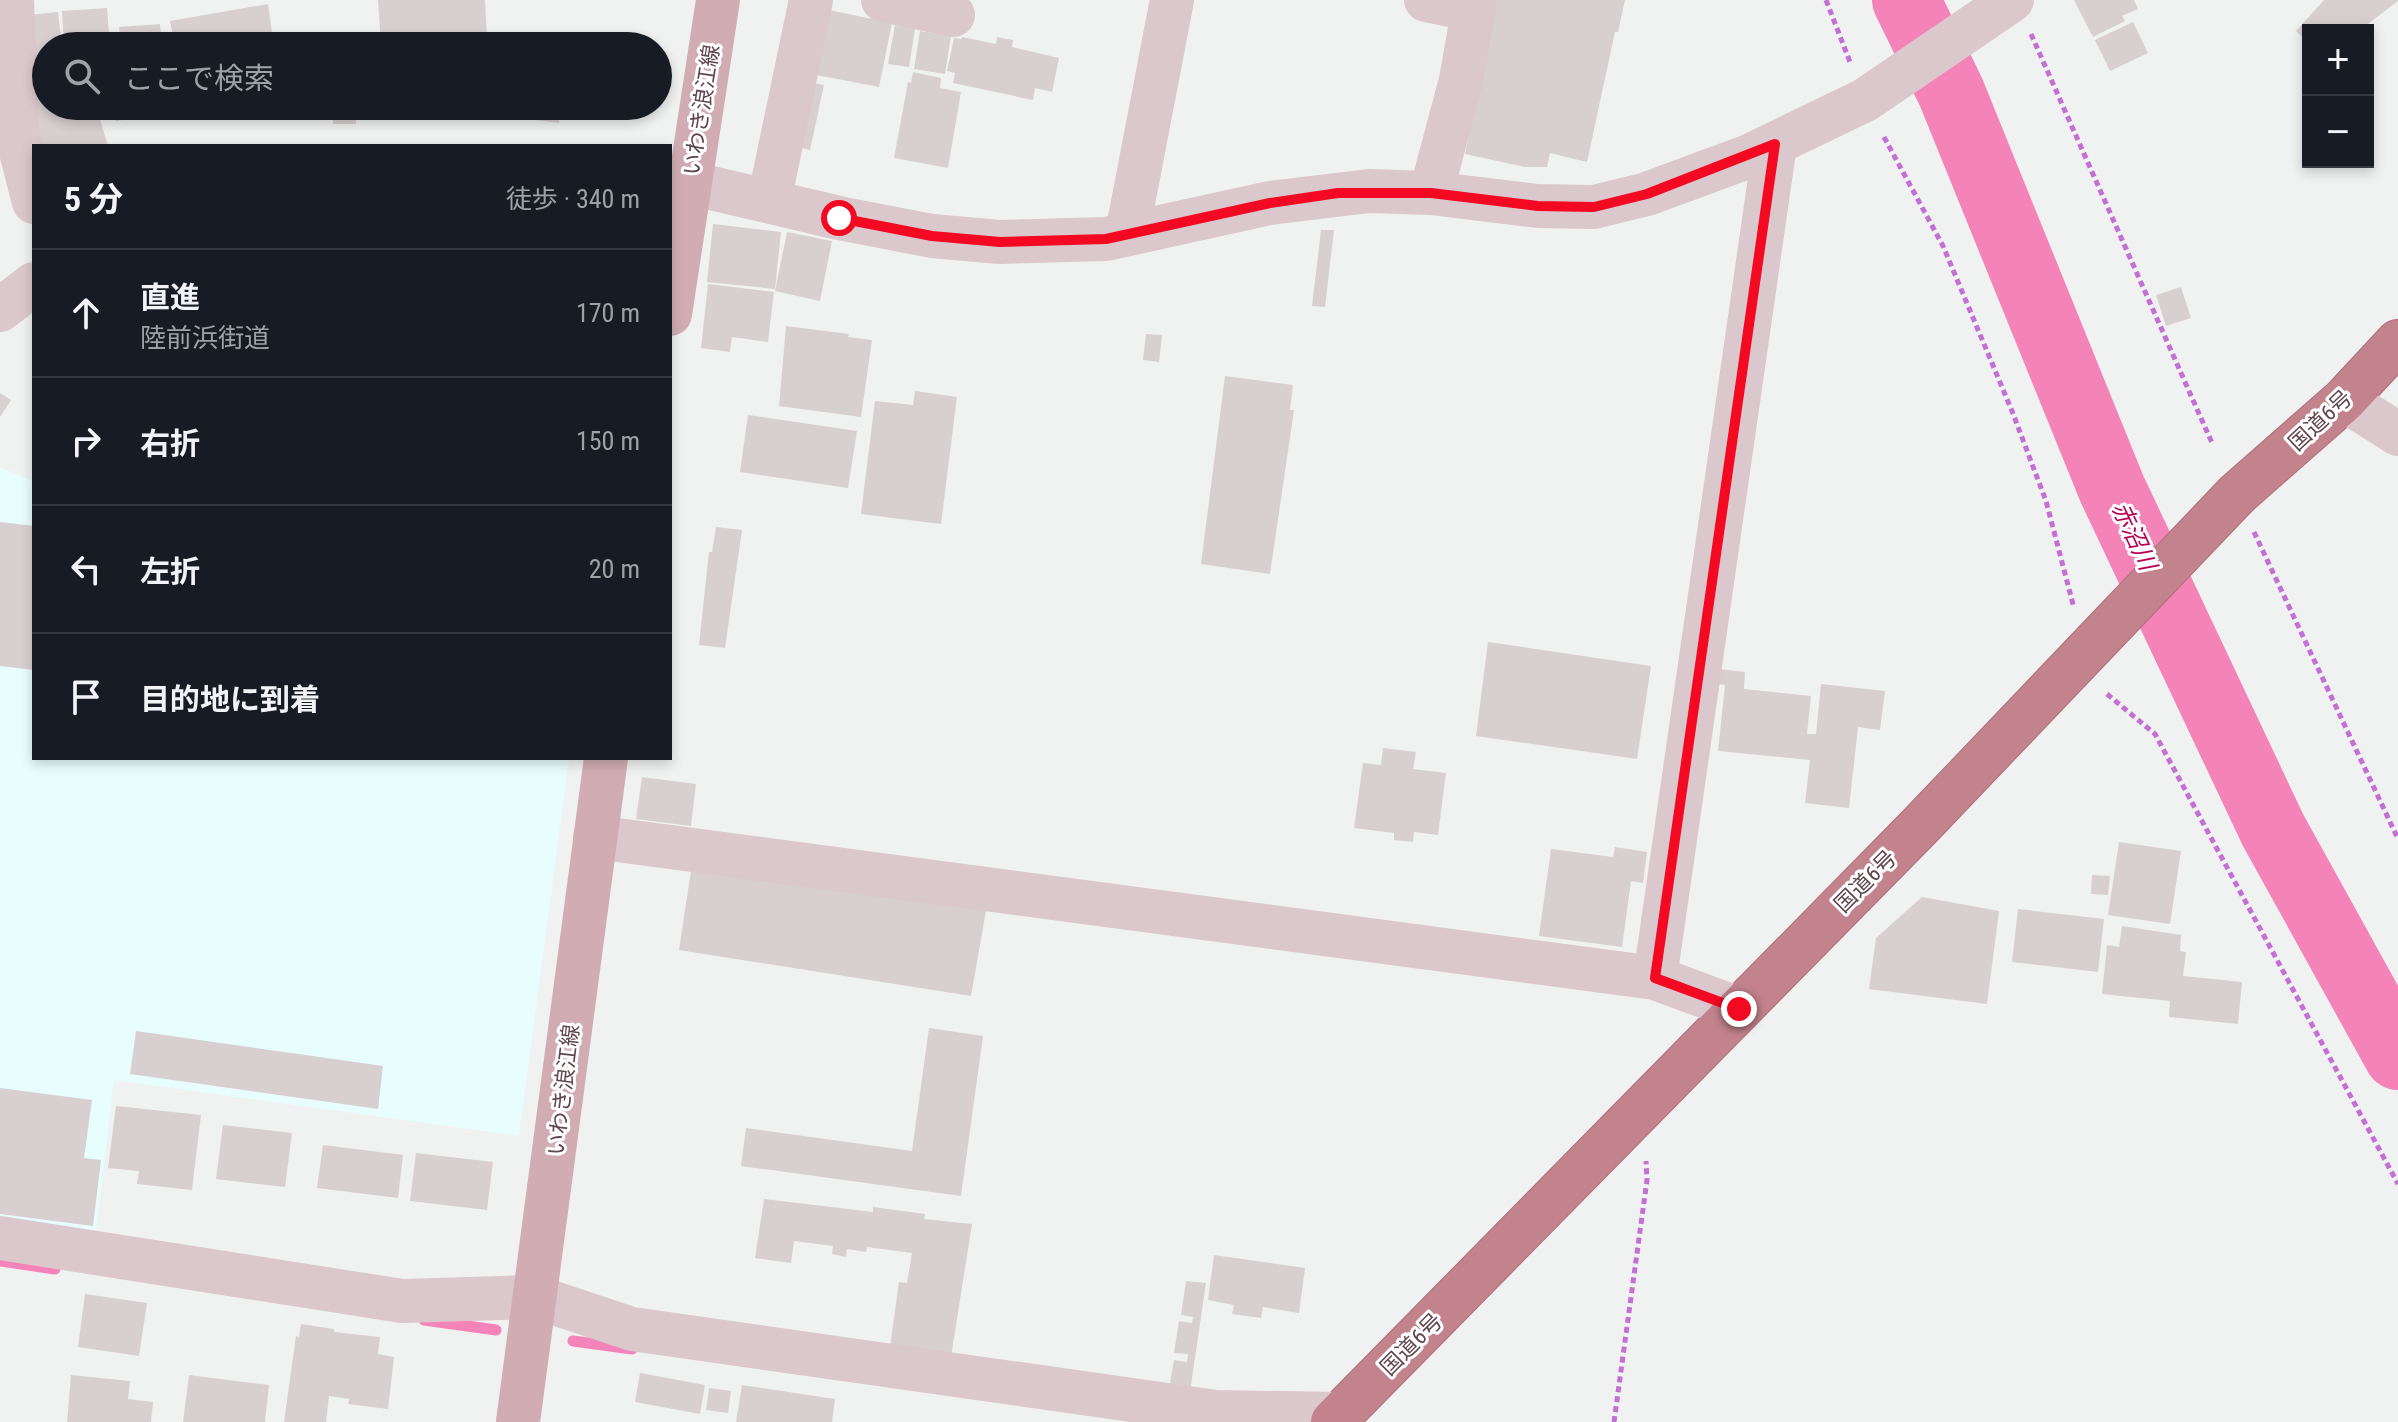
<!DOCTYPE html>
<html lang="ja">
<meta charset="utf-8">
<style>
:root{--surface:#171b24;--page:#242831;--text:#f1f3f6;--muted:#9ea1a6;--line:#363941}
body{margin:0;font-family:"Roboto Condensed","Noto Sans JP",sans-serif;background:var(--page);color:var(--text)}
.controls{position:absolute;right:24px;top:24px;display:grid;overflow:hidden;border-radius:0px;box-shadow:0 4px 12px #0003}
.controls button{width:72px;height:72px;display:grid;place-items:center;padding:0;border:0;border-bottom:2px solid var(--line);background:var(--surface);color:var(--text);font:40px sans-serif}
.stop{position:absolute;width:24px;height:24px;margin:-18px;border:6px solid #f30922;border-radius:50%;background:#fff}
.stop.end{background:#f30922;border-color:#fff;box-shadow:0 2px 8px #0008}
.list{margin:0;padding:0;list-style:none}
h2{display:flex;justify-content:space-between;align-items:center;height:104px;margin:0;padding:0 32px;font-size:34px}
h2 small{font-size:26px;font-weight:400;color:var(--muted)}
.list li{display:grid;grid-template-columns:52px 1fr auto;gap:24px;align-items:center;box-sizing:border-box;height:128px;padding:0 32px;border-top:2px solid var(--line)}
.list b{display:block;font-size:30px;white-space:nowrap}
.list p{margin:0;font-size:26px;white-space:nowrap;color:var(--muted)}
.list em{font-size:26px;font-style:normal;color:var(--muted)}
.icon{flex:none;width:44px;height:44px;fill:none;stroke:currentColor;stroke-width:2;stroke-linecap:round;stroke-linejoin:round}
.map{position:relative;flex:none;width:2398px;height:1422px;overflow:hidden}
.search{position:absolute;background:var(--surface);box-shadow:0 4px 12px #0003;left:32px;top:32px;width:640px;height:88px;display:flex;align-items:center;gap:20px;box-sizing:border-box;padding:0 28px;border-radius:44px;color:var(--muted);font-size:30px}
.panel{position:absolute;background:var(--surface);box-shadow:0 4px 12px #0003;left:32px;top:144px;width:640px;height:616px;border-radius:0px}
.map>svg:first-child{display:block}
.commercial{fill:#e8fdfe}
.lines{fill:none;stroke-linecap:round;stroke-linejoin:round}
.stream{stroke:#f484b8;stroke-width:11}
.river{stroke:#f484b8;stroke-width:68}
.building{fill:#d8cfd0}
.highway-casing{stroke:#af6e78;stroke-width:46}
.path{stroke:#c46fd5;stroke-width:5;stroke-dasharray:6 4;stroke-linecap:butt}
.minor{stroke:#dbc8cc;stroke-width:44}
.major{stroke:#d1adb3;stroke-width:44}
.highway{stroke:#c3838d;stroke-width:44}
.route{stroke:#f30922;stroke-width:10}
.labels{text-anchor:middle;stroke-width:6;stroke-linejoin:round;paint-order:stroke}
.street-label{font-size:22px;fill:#5f464b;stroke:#fff}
.water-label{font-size:24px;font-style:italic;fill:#b80055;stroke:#fff}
</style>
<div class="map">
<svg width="2398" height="1422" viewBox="0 0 2398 1422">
<rect width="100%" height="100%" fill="#f0f2f1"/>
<!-- commercial -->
<path class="commercial" d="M0 467 34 482V758H569L519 1136 114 1080 95 1240 0 1226Z"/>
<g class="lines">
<!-- stream -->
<path class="stream" d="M0 1261 55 1269
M424 1320 496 1330
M573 1341 632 1349"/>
<!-- river -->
<path class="river" d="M1906 0 1951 92 2112 489 2273 830 2398 1056"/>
</g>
<!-- building -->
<path class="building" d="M378 0H485L487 36 441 39V46H381Z
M1497 0H1625L1618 32H1615L1587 162 1550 153 1547 167H1525L1465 154Z
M2074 0H2134L2138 9 2122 16 2125 21 2093 37Z
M2324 0H2398V1L2360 30H2308V42L2296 31Z
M268 4 273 39 261 41V46H175L170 21Z
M107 8 110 46H64L62 11Z
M819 8 892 23 879 87 806 73Z
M58 12 62 46H46V68L21 70 17 16Z
M2133 22 2148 53 2110 71 2095 40Z
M160 24 162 46H121L119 27Z
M895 25 915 29 909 67 888 64Z
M920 31 951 36 945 74 914 69Z
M962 37 996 44 997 37 1013 40 1012 47 1059 58 1052 92 1035 88 1033 100 953 83 955 73 947 71 954 38 961 39Z
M913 72 941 78 940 88 961 92 948 168 894 158 908 82 911 83Z
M804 81 824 85 810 150 790 145Z
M46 90V106H96L108 146H34L24 97Z
M114 106H147L149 116 116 121Z
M326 106H365V117H356V124H333V117H326Z
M521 106H561L559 123 519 118Z
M713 224 781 232 775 289 707 282Z
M1321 230H1334L1325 307 1312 306Z
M787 232 832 241 820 301 775 291Z
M708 284 774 292 768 342 732 337 730 352 701 348Z
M2181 287 2191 318 2166 326 2156 295Z
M786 326 849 334 848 337 872 340 861 417 779 406Z
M1146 334 1162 335 1159 362 1143 360Z
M1225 376 1293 385 1290 410H1294L1270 574 1201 564Z
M915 391 957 397 941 524 861 514 875 401 913 405Z
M0 393 11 400 0 417Z
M748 415 857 431 848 488 740 472Z
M0 522 34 526V670L0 666Z
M716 527 742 530 725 648 699 645 709 552H712Z
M1488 642 1651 666 1637 759 1476 736Z
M1719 669 1745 672 1744 689 1811 696 1807 734H1816L1821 684 1885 691 1880 730 1858 727 1849 808 1805 803 1810 760 1718 751 1725 685 1718 684Z
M1383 748 1416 752 1413 769 1446 773 1438 835 1414 832 1413 842 1394 840V833L1354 828 1363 763 1381 765Z
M642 777 696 784 691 826 636 819Z
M2119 842 2181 851 2170 924 2108 915Z
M1615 847 1647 852 1643 883 1631 881 1622 947 1539 936 1551 849 1613 857Z
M692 864 987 905 971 996 679 950Z
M2092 875 2110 876 2108 895 2091 894Z
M1922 897 1999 911 1987 1004 1869 989 1876 938Z
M2018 909 2104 919 2098 972 2012 962Z
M2122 926 2181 935 2180 951 2186 952 2183 976 2242 982 2238 1024 2169 1017 2170 1001 2102 994 2107 945 2119 947Z
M929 1028 983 1036 961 1196 741 1166 746 1128 912 1151Z
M136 1031 383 1066 378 1109 130 1074Z
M0 1088 92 1100 84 1158 101 1160 93 1226 0 1214Z
M116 1106 201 1115 192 1190 137 1184 139 1171 108 1168Z
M223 1125 292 1133 285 1187 216 1179Z
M323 1145 403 1155 398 1198 317 1188Z
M416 1153 493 1162 487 1210 410 1201Z
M764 1199 873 1212V1207L925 1214 924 1219 972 1224 950 1363 889 1354 899 1282 907 1283 912 1253 867 1247 866 1252 847 1249 846 1257 832 1254 833 1246 794 1241 791 1263 755 1258Z
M1214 1255 1305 1268 1299 1313 1263 1307 1261 1318 1232 1314 1234 1305 1208 1300Z
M1186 1281 1206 1283 1190 1392 1169 1389 1174 1360 1187 1362 1188 1354 1174 1353 1179 1321 1192 1323 1193 1317 1181 1315Z
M85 1294 147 1303 139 1356 78 1347Z
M301 1324 334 1329V1332L380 1337 378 1354 394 1357 388 1409 348 1404 349 1399 329 1396 326 1422H284L296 1336 299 1337Z
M640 1373 705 1385 700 1414 635 1402Z
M71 1375 130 1381 128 1399 153 1402 151 1422H67Z
M189 1375 269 1385 265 1422H183Z
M742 1385 835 1399 832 1422H736Z
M709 1388 731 1391 728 1413 706 1410Z"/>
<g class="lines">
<!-- highway casing -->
<g class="highway-casing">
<path id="highway" d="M1333 1422 1919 827 2237 494 2344 400 2398 342"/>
</g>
<!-- path -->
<path class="path" d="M1826 0 1850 62
M2031 34 2212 443
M1884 137 1943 246 2012 411 2046 501 2074 608
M2254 532 2398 839
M2107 694 2155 734 2398 1184
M1614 1422 1647 1180 1646 1161"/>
<!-- minor -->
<path class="minor" d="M12 0 17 136 34 202
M883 0 953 15
M1426 0 1474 10
M670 181 690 183 839 218 932 236 1000 242 1106 239 1270 203 1369 191 1431 193 1538 206 1594 207 1647 194 1747 157 1865 100 2012 0
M1431 193 1461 80 1475 0
M769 201 811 0
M1127 234 1172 0
M0 310 34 284
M2344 400 2398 434
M595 837 1655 978 1739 1009
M1655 978 1775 144
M0 1238 402 1301 536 1297 632 1329 1216 1412 1340 1414"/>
<!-- major -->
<path class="major" d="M670 314 718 0
M518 1422 606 758"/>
<!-- highway -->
<use href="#highway" class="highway"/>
</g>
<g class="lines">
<!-- route -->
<path class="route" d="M839 218 932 236 1000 242 1106 239 1270 203 1338 193H1431L1538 206 1594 207 1647 194 1775 144 1655 978 1739 1009"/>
</g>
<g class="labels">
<!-- street labels -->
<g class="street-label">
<text transform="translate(701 110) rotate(-81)" y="8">いわき浪江線</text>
<text transform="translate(2320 420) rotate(-43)" y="8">国道6号</text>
<text transform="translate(1865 881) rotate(-45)" y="8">国道6号</text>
<text transform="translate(563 1090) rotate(-83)" y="8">いわき浪江線</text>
<text transform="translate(1411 1344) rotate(-45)" y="8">国道6号</text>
</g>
<!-- water labels -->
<g class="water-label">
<text transform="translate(2134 536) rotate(65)" y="8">赤沼川</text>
</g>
</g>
</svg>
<div class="controls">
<button>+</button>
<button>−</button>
</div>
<div class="stop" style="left:839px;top:218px"></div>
<div class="stop end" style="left:1739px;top:1009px"></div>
<div class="search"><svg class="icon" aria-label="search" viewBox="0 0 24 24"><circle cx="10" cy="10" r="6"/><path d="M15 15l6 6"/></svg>ここで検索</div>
<section class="panel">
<h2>5 分<small>徒歩 · 340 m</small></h2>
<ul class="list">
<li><svg class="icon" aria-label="ahead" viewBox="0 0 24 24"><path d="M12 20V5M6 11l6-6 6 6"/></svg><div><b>直進</b><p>陸前浜街道</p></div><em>170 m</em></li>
<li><svg class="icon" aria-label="right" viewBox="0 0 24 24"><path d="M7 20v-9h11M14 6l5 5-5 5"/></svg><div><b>右折</b></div><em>150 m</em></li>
<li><svg class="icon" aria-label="left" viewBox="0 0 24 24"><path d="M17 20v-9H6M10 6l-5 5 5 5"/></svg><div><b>左折</b></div><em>20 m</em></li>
<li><svg class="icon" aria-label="arrive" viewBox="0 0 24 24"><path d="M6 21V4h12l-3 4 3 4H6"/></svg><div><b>目的地に到着</b></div></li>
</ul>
</section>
</div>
